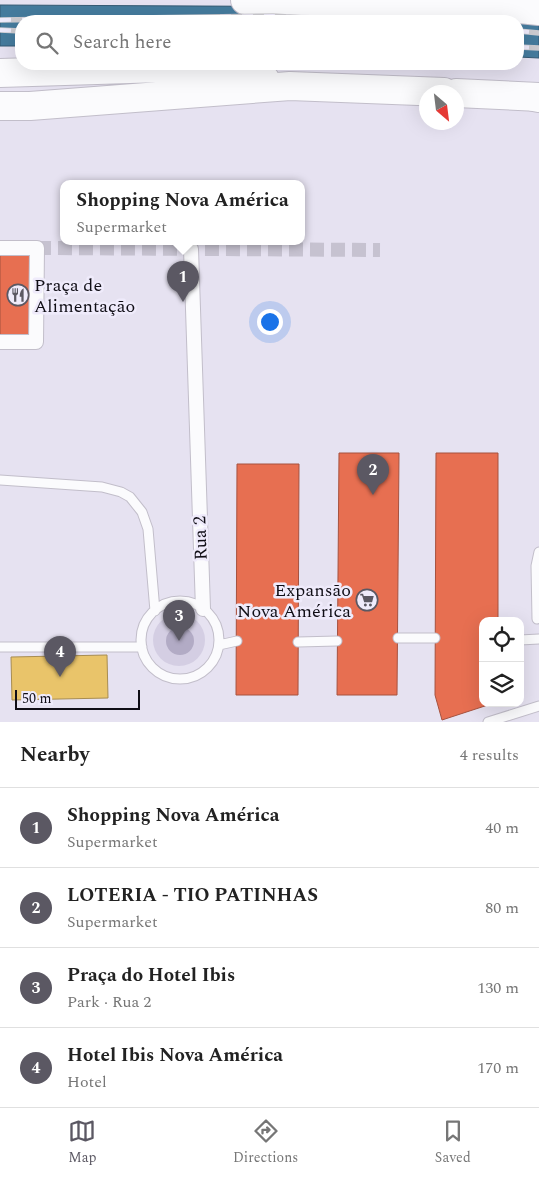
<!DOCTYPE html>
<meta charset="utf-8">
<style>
:root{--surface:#fff;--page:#f6f6f6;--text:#222;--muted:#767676;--line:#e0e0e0;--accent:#5b5863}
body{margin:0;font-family:Spectral,serif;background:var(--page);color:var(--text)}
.controls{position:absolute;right:15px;bottom:15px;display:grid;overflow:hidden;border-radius:10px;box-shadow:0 5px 20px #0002}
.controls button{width:45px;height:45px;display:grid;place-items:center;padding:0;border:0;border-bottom:1px solid var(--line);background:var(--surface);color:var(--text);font:25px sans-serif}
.compass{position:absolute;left:419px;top:85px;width:45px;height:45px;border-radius:50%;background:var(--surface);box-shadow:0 5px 20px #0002;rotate:152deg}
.scale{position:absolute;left:15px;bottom:12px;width:125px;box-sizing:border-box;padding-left:5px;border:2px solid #100e16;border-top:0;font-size:14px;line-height:18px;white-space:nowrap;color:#100e16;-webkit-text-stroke:4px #efebfb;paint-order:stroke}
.you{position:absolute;left:269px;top:321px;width:18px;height:18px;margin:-12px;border:4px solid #fff;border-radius:50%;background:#1a73e8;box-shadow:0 0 0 8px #1a73e833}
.badge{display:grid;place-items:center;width:32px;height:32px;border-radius:50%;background:var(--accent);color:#fff;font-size:16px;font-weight:700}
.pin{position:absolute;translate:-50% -41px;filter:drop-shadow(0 1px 2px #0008)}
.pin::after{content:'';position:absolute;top:26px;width:18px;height:15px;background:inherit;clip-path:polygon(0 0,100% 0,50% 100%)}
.popup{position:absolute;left:60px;top:180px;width:245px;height:65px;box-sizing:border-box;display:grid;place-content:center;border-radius:10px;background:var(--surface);filter:drop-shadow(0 1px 4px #0005);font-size:16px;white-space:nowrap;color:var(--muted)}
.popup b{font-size:19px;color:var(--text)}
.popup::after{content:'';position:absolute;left:50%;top:100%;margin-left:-10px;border:10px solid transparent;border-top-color:var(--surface)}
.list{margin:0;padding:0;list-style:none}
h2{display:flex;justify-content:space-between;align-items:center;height:65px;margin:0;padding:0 20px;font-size:21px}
h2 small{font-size:16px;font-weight:400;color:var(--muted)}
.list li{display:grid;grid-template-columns:32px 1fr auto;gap:15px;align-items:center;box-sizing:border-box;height:80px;padding:0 20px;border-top:1px solid var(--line)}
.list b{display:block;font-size:19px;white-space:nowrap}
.list p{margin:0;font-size:16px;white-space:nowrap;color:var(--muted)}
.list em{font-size:16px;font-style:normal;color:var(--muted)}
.icon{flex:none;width:28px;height:28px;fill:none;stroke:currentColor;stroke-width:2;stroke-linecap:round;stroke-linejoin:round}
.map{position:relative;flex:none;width:539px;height:722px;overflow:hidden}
.search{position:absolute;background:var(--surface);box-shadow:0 5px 20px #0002;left:15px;right:15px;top:15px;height:55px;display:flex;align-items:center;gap:12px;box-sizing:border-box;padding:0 18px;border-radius:20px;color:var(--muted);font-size:19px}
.sheet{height:385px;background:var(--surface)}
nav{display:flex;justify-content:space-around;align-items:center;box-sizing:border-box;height:70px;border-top:1px solid var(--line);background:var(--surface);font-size:14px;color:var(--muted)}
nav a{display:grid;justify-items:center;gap:2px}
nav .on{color:var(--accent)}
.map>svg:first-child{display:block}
.green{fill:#d4cee3}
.water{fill:#b2abc5}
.homes{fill:#e9c46a;stroke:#a88d51}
.shops{fill:#e76f51;stroke:#a6523f}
.public{fill:#457b9d;stroke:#355a74}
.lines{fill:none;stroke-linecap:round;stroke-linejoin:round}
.pedestrian-tunnel{stroke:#c6c2d0;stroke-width:14;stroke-dasharray:14 7;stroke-linecap:butt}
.service-casing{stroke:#c2beca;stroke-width:11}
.pedestrian-casing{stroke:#c2beca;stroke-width:16}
.primary-casing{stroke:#c2beca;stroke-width:30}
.motorway-casing{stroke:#c2beca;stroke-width:30}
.service{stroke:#fbfbfd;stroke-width:9}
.pedestrian{stroke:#fbfbfd;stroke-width:14}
.primary{stroke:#fbfbfd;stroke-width:28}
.motorway{stroke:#fbfbfd;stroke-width:28}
.rail-casing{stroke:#cccbd0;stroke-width:5.5}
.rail{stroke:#efebfb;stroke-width:4;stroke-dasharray:11;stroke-linecap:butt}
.labels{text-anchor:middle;stroke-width:5;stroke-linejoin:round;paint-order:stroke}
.poi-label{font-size:18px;fill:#100e16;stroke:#efebfb;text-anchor:start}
.street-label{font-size:18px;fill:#100e16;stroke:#efebfb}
</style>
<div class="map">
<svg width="539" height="722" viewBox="0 0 539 722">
<rect width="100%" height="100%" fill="#e6e2f1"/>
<!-- green -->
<path class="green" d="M153 640a26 26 0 1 1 52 0a26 26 0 1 1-52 0Z"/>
<!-- water -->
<path class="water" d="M166 641a14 14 0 1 1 28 0a14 14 0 1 1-28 0Z"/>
<!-- homes -->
<path class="homes" d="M107 655 108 698 12 700 11 657Z"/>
<!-- shops -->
<path class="shops" d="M0 248H37L36 342H0Z
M339 453H399L397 695H337Z
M436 453H498V621H483V703H494L442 720 435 695Z
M237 464H299L298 695H236Z
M520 656H522V694L520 695Z"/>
<!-- public -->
<path class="public" d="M0 5 387 7 539 18V58L518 57V21H21V46H0Z"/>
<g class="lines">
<!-- pedestrian-tunnel -->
<path class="pedestrian-tunnel" d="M37 248 380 250"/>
<!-- service casing -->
<g class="service-casing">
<path id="service" d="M0 480 102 487 121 492 130 497 142 512 148 529 155 611
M141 640a39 39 0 1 1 78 0a39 39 0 1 1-78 0Z
M537 619 536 566 539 552
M398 638H435
M520 640 539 639
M298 642 337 641
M219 645 237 641
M0 647H142
M488 722 539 706"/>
</g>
<!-- pedestrian casing -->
<g class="pedestrian-casing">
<path id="pedestrian" d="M0 248H37L36 342H0
M191 249 203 609"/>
</g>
<!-- primary casing -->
<g class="primary-casing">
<path id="primary" d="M245 0C343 2 442 0 539 11
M0 73 194 67 219 69 265 79
M456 93 539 97
M0 106H30L290 86 444 92"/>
</g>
<!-- motorway casing -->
<g class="motorway-casing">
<path id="motorway" d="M534 97 539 98"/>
</g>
<!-- service -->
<use href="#service" class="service"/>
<!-- pedestrian -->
<use href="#pedestrian" class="pedestrian"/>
<!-- primary -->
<use href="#primary" class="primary"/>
<!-- motorway -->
<use href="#motorway" class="motorway"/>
<!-- rail casing -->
<g class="rail-casing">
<path id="rail" d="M0 20 273 16 352 21
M0 30 21 31
M518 31 539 33
M518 47 539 48"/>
</g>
<!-- rail -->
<use href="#rail" class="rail"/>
</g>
<!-- icons -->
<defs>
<g id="restaurant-ring" transform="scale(1.125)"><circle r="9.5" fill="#efebfb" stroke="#5b5863" stroke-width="1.5"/><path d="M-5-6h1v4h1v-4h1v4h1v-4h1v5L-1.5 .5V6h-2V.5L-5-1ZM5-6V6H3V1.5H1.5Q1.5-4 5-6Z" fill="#5b5863"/></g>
<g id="supermarket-ring" transform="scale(1.125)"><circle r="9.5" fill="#efebfb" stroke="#5b5863" stroke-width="1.5"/><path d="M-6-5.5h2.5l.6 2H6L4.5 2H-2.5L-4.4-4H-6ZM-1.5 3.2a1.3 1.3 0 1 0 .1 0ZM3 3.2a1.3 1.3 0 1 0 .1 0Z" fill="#5b5863"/></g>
</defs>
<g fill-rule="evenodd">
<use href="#restaurant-ring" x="18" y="295"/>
<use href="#supermarket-ring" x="367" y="600"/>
</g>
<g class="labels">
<!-- poi labels -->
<g class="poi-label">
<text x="34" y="291">Praça de<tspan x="34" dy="21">Alimentação</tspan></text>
<text x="351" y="596" text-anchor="end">Expansão<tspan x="351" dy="21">Nova América</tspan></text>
</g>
<!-- street labels -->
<g class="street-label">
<text transform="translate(200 538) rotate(-92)" y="6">Rua 2</text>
</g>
</g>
</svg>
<div class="controls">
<button><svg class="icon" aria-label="locate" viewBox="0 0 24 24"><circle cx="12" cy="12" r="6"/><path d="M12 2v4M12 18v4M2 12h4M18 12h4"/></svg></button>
<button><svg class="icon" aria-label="layers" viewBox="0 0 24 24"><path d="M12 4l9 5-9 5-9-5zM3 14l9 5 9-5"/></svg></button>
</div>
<svg class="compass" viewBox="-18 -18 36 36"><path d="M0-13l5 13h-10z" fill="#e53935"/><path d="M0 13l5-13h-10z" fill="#767676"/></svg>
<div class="scale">50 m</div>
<div class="you"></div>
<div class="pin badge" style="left:183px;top:302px">1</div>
<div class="popup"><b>Shopping Nova América</b>Supermarket</div>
<div class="pin badge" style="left:373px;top:495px">2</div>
<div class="pin badge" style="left:179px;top:641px">3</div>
<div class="pin badge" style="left:60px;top:677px">4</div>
<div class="search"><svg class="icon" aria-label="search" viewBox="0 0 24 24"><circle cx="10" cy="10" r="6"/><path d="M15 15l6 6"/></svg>Search here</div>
</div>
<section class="sheet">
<h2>Nearby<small>4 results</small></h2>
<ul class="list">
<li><span class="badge">1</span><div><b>Shopping Nova América</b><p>Supermarket</p></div><em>40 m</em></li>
<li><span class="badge">2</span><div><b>LOTERIA - TIO PATINHAS</b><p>Supermarket</p></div><em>80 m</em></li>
<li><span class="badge">3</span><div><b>Praça do Hotel Ibis</b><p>Park · Rua 2</p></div><em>130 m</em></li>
<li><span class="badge">4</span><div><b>Hotel Ibis Nova América</b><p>Hotel</p></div><em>170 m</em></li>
</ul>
</section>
<nav>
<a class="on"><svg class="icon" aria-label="map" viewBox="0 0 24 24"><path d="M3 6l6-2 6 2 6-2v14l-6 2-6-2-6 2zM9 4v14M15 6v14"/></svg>Map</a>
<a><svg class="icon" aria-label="directions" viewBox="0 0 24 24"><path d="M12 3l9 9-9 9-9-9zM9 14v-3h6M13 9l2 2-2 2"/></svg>Directions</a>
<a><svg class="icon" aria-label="saved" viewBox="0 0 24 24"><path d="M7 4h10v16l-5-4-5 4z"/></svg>Saved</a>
</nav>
